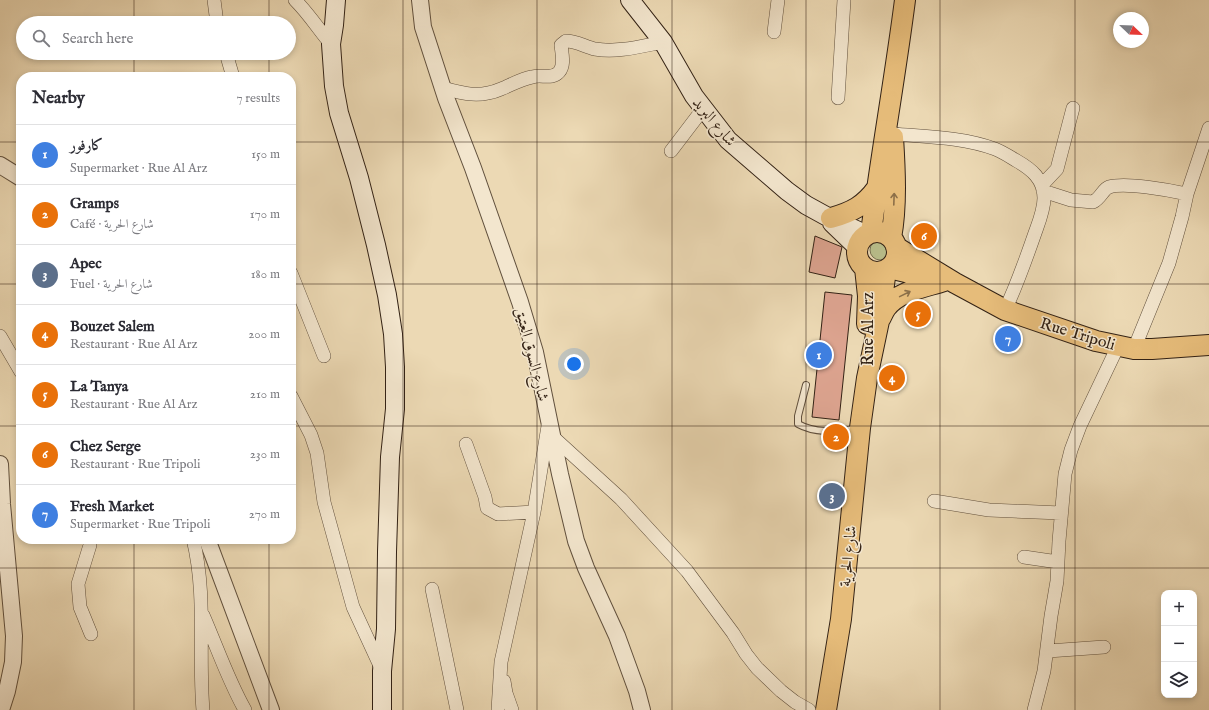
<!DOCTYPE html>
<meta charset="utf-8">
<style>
:root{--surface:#fff;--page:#f2f2f3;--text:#2b2b33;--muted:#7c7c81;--line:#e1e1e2;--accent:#8f2418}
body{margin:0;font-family:"IM FELL English",Amiri,serif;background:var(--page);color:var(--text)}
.controls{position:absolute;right:12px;bottom:12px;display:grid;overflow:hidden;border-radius:8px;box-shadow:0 2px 6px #0003}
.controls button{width:36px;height:36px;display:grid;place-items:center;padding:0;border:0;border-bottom:1px solid var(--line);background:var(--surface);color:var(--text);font:20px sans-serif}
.compass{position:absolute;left:1113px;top:12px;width:36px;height:36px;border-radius:50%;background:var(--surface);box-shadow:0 2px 6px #0003;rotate:113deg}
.you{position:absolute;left:574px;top:364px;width:14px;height:14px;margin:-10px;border:3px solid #fff;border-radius:50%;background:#1a73e8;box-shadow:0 0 0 6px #1a73e833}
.badge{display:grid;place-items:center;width:26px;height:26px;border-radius:50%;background:var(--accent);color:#fff;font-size:13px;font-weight:700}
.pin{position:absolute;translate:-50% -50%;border:2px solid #fff;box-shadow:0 1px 4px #0006}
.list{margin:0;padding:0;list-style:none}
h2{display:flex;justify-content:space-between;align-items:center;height:52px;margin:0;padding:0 16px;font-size:17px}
h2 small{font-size:13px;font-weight:400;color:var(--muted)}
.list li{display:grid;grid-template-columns:26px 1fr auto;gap:12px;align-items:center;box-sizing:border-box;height:60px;padding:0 16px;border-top:1px solid var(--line)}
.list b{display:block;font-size:15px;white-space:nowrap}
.list p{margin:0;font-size:13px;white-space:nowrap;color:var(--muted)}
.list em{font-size:13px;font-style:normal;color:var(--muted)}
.icon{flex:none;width:22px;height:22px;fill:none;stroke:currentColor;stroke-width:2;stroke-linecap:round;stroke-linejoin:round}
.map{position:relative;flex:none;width:1209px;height:710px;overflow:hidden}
.search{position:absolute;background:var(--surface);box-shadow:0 2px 6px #0003;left:16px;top:16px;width:280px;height:44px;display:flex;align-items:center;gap:10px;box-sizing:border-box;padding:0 14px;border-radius:22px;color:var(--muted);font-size:15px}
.panel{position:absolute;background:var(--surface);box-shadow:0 2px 6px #0003;left:16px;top:72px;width:280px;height:472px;border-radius:16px}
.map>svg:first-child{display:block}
.green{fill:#b9bf8c;stroke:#767050}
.building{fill:#dda490;stroke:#332215}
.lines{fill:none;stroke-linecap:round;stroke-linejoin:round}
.service-casing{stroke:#61503d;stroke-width:8}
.minor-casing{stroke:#61503d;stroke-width:14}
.tertiary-casing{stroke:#61503d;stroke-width:18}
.secondary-casing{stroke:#332215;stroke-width:20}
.primary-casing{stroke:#332215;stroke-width:22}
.service{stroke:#f3e6ce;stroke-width:6}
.minor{stroke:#f3e6ce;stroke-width:13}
.tertiary{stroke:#f3e6ce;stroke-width:16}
.secondary{stroke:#f3e6ce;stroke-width:18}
.primary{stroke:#e6bc7a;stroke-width:20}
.oneway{stroke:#8c6f48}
.grid{fill:none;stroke:#332215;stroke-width:1;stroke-opacity:0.55}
.labels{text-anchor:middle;stroke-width:3;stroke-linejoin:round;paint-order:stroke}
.street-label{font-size:16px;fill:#332215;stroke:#f3e6ce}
</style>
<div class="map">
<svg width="1209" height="710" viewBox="0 0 1209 710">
<rect width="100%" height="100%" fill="#ecd9b4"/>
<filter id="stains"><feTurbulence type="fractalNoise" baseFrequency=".005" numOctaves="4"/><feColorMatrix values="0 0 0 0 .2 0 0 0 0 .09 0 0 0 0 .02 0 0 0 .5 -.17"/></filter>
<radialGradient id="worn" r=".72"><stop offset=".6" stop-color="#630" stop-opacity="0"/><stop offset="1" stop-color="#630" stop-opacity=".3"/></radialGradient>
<!-- green -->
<path class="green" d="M870 250a10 10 0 1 1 20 0a10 10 0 1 1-20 0Z"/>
<!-- building -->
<path class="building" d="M815 236 842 247 835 278 809 272Z
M825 292 852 295 839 420 812 417Z"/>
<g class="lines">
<!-- service casing -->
<g class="service-casing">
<path id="service" d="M806 385 798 416V424C816 434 837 431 856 429"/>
</g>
<!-- minor casing -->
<g class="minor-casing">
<path id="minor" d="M214 0 217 23
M295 0C309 14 319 30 331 44
M774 32 778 0
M226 53 233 77
M443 88C464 94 480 98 501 89 511 85 521 79 532 77 541 74 552 80 559 72 565 65 562 54 561 45L566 41C576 41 586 47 595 49 617 53 642 46 663 42
M838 98 844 0
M893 134C927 137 962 137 995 149 1003 152 1010 157 1017 161 1031 169 1044 179 1044 198 1044 210 1039 222 1035 233 1026 259 1017 285 1005 310
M671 151 703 109
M1042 185 1057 169 1073 108
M1043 191 1071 200 1093 202C1101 198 1103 189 1109 187 1125 182 1169 190 1187 194
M291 273 324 356
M0 336 21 372
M1134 349 1169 263 1182 217 1187 194 1209 128
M291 396 311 435 317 453 324 502 353 607 382 670
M553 437 621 499 687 571 733 633 746 654 757 668 781 691 795 702 809 710
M466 444 485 497 487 508 498 514 534 512
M934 501 989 510 1061 513
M90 539V545L78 584 80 607 91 634
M193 539C207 595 198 653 203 710
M1024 557 1058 562
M432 589 457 710
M203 615C217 647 228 680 245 710
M1048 651 1104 647
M504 681 506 693 512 710
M498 710 501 662 534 512 548 426
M1034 710 1044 671 1051 616 1057 581 1059 541 1065 474 1071 450 1080 426 1118 346"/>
</g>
<!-- tertiary casing -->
<g class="tertiary-casing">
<path id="tertiary" d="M420 0 423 27 446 98 473 168 520 302 535 352 560 474 576 541 586 568 617 636 637 691 642 710
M0 165 21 178
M0 464 2 504 14 636 13 662 7 691 1 710
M207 539 271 710"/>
</g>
<!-- secondary casing -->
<g class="secondary-casing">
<path id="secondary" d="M336 0 334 25 331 44 334 86 339 113 359 178 376 245 387 295 393 334 395 367V409L390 457 387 552 386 629 382 671V710
M630 0 663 42 694 96 728 140 787 191 806 205 826 216 867 235
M832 223 858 248"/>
</g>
<!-- primary casing -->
<g class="primary-casing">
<path id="primary" d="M831 218C852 212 864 206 877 188
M857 252a20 20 0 1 1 40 0a20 20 0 1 1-40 0Z
M871 233C881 155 895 78 905 0
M891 238C897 206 895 169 893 137
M896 247 955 283 1005 310 1096 341 1134 349H1152L1209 345
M865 268 868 296 867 324
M889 268 939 280
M880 319C882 316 883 312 886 308 898 291 926 287 944 281
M826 710 841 619 860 428 867 378 879 321 886 270"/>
</g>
<!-- service -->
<use href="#service" class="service"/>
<!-- minor -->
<use href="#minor" class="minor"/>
<!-- tertiary -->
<use href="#tertiary" class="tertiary"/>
<!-- secondary -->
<use href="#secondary" class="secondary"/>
<!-- primary -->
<use href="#primary" class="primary"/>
</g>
<!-- one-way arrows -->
<defs><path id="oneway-shaft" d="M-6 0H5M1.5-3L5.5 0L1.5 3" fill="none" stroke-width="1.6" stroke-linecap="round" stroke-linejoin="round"/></defs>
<g class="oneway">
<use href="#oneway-shaft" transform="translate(894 199) rotate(-88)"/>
<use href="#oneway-shaft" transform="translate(905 294) rotate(-26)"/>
</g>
<!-- grid -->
<path class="grid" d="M134 0V23M269 0V23M403 0V710M537 0V710M672 0V710M806 0V710M940 0V710M1075 0V710M134 53V77M269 53V77M0 142H21M291 142H1209M0 284H21M291 284H1209M0 426H21M291 426H1209M134 539V710M269 539V710M0 568H1209"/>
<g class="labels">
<!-- street labels -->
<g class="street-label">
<text transform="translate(715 121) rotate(50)" y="6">شارع البريد</text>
<text transform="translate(867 329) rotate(-90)" y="6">Rue Al Arz</text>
<text transform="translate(1078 333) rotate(17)" y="6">Rue Tripoli</text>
<text transform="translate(533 354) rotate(76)" y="6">شارع السوق العتيق</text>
<text transform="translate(847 556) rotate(-84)" y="6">شارع الحرية</text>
</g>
</g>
<rect width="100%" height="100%" filter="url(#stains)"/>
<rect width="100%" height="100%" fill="url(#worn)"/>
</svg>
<div class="controls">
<button>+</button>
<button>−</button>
<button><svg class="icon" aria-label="layers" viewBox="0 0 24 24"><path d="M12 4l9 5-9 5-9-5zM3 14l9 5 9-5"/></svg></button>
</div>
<svg class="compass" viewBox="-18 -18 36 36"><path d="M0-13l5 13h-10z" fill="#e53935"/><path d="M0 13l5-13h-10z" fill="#7c7c81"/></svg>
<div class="you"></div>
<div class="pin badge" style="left:819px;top:355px;background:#3f7fe0">1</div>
<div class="pin badge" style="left:836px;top:437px;background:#e8710a">2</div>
<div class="pin badge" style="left:832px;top:496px;background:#5c6f8a">3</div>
<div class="pin badge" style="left:892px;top:378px;background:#e8710a">4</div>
<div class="pin badge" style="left:918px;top:314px;background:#e8710a">5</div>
<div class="pin badge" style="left:924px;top:236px;background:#e8710a">6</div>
<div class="pin badge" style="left:1008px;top:339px;background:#3f7fe0">7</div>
<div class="search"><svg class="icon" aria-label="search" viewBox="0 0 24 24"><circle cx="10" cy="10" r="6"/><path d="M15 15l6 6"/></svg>Search here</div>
<section class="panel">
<h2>Nearby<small>7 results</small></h2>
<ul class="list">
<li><span class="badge" style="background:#3f7fe0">1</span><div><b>كارفور</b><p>Supermarket · Rue Al Arz</p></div><em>150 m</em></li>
<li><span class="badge" style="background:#e8710a">2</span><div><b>Gramps</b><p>Café · شارع الحرية</p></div><em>170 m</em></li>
<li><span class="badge" style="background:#5c6f8a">3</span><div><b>Apec</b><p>Fuel · شارع الحرية</p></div><em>180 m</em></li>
<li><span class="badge" style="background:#e8710a">4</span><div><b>Bouzet Salem</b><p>Restaurant · Rue Al Arz</p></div><em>200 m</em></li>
<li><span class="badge" style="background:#e8710a">5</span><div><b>La Tanya</b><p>Restaurant · Rue Al Arz</p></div><em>210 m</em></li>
<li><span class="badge" style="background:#e8710a">6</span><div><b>Chez Serge</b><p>Restaurant · Rue Tripoli</p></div><em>230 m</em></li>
<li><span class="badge" style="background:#3f7fe0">7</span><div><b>Fresh Market</b><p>Supermarket · Rue Tripoli</p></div><em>270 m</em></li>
</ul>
</section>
</div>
